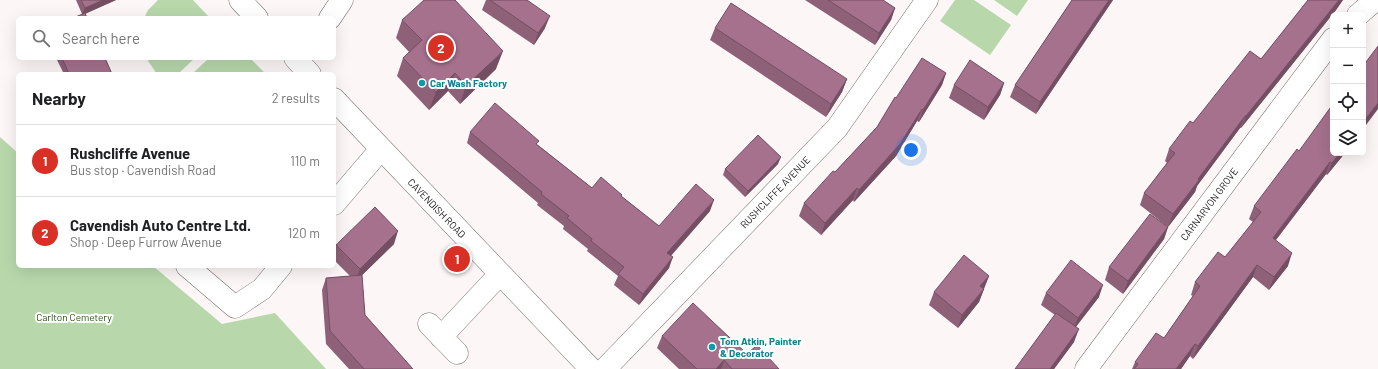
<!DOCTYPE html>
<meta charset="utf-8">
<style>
:root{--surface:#fff;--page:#f6f6f6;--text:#202124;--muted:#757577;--line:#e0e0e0;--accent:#d93025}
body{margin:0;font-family:Barlow,sans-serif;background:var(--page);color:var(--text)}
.controls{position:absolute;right:12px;top:12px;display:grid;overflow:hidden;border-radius:6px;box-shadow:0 4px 16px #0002}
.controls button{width:36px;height:36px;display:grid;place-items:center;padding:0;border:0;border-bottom:1px solid var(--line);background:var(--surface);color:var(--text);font:20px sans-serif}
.you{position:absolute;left:911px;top:150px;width:14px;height:14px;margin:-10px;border:3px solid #fff;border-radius:50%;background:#1a73e8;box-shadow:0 0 0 6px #1a73e833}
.badge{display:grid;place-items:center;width:26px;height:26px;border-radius:50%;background:var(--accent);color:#fff;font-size:13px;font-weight:700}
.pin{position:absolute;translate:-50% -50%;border:2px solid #fff;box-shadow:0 1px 4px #0006}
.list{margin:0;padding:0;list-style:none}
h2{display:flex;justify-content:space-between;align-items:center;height:52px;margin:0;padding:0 16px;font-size:17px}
h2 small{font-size:13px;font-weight:400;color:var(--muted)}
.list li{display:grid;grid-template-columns:26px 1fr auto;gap:12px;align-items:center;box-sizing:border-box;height:72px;padding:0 16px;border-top:1px solid var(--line)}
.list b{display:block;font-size:15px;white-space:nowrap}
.list p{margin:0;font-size:13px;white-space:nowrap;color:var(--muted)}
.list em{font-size:13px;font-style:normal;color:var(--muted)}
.icon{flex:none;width:22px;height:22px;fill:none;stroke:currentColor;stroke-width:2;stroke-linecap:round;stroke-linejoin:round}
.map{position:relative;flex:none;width:1378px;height:369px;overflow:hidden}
.search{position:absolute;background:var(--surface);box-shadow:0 4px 16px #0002;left:16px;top:16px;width:320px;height:44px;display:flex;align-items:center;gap:10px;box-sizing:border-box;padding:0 14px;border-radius:6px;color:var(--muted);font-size:15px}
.panel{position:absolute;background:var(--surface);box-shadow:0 4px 16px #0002;left:16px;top:72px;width:320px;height:196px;border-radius:6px}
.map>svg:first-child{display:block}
.green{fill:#b8d8ac}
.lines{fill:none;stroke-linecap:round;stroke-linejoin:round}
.minor-casing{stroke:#787472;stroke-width:23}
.minor{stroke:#fff;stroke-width:22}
.wall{fill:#8e6179}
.shaded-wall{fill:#744f63}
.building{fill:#a5718d;stroke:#744f63}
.culture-dot{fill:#0f9aa8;stroke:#fff;stroke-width:1.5}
.labels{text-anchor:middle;stroke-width:4;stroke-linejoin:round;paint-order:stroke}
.culture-label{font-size:10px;font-weight:bold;fill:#0d838f;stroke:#fff;text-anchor:start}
.street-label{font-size:10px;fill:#181716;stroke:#fff}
.park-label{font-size:10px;fill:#234e0b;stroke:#fff}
</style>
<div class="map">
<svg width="1378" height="369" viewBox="0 0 1378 369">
<rect width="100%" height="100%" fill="#fcf7f6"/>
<!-- green -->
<path class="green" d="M158 0H193L210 18H144L148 10Z
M955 0H974L1011 25 990 55 940 21Z
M994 0H1028L1017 16Z
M146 58H195L178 74H157Z
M209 58H250L266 74H192Z
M0 137 18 153V266H153L222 324 275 313 326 369H0Z"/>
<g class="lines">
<!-- minor casing -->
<g class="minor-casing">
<path id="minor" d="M240 0 257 18
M1358 15 1375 0
M330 18 342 0
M295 58 310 74
M334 99 591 369
M334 204 381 149
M187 266 235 307 262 289 281 266
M429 324 457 353
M441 337 500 274
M605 369 837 128 927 0
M1086 369 1333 39"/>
</g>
<!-- minor -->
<use href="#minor" class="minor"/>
</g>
<!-- wall -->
<path class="wall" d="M76 0H116L85 14H82Z
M486 0H527L545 28 534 45 482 10Z
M805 0H883L895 8 891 20 875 45Z
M1072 0H1113L1036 114 1010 97 1015 85Z
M1308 0H1343L1336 10 1241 128H1240L1197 186 1195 192 1168 227 1140 205 1144 193 1167 163 1165 161 1169 149 1193 123 1261 59Z
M402 20 496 69 460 104 448 91 429 110 397 76 403 58 409 52 396 38Z
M715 28 847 79 842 92 826 117 710 40Z
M56 58H105L112 74H64Z
M946 73 942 85 919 122 917 121 896 156 854 202 853 200 821 235 799 216 804 203 835 172 877 127 896 98Z
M1004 83 1000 95 984 120 949 98 954 85Z
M470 132 538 145 592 188 622 195 621 196 659 226 710 211 671 256 669 268 639 305 614 285 618 276 587 251 588 249 563 229 564 226 537 205 538 203 467 143Z
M1333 153H1345L1327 175 1326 174 1276 240 1288 266 1269 290 1253 277 1193 359 1190 356 1181 369H1132L1135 362 1164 338 1193 296 1191 295 1195 282 1225 257 1253 222 1249 219 1254 206Z
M778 164 745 197 723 175 725 169Z
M1168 227 1164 239 1123 294 1105 280 1109 267Z
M394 244 362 275 365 315 413 369H349L326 344 322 290 326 278 350 276 334 260V250L336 245Z
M989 276 979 302 958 328 929 305 934 292Z
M1046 293 1099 297 1076 327 1074 342 1054 369H1015L1055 315 1041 305Z
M662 336 747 354 779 369H679L657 348Z"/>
<!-- shaded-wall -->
<path class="shaded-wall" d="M103 0H116L82 15 85 8Z
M1109 0H1113L1036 114 1040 102Z
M1339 0H1343L1336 10 1241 128 1246 116Z
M895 8 891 20 875 45 879 33Z
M550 16 545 28 534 45 538 33Z
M503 51 496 69 460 104 466 86Z
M455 73 448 91 429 110 436 92Z
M946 73 942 85 919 122 923 110Z
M847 79 842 92 826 117 831 104Z
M1004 83 1000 95 984 120 988 107Z
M1378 103V109L1363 129V122Z
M922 109 917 121 896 156 854 202 859 190Z
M1245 116 1240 128 1197 186 1195 192 1168 227 1173 214 1198 179Z
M1340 153H1345L1327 175 1332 163Z
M781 157 778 164 745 197 748 191Z
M1330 162 1326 174 1268 250 1273 238Z
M857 188 853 200 821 235 825 223Z
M714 200 710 211 663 264 667 253Z
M1168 227 1164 239 1123 294 1128 281Z
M398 231 394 244 355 282 360 269Z
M1292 253 1288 266 1269 290 1274 277Z
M673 257 669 268 639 305 643 294Z
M1257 265 1253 277 1193 359 1198 346Z
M989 276 984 288 976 298 980 286Z
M1103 285 1099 297 1073 330 1078 318Z
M984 289 979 302 958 328 962 315Z
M1079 329 1074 342 1054 369H1050Z
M1195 344 1190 356 1181 369H1176Z
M724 360 721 369H716Z"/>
<!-- building -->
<path class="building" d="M81 0H103L85 8Z
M424 0H455L503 51 466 86 455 73 436 92 403 58 422 40 402 20Z
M490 0H527L550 16 538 33Z
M828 0H883L895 8 879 33Z
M1072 0H1109L1040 102 1015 85Z
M1308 0H1339L1246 116H1245L1198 179 1199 180 1173 214 1144 193 1175 153 1169 149 1190 121 1193 123 1250 51 1261 59Z
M731 3 847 79 831 104 715 28Z
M85 13 87 18H73Z
M1378 46V103L1363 122V66Z
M62 58H105L112 74H69Z
M922 58 946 73 923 110 922 109 900 144 859 190 857 188 825 223 804 203 833 171 835 172 877 127 895 97 896 98Z
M970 60 1004 83 988 107 954 85Z
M495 103 539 141 536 144 592 188 601 177 622 195 621 196 659 226 696 184 714 200 667 253 673 257 643 294 618 274 624 267 591 241 592 239 567 218 569 216 541 194 542 192 470 132Z
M1333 104V153H1340L1332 163 1330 162 1273 238 1292 253 1274 277 1257 265 1198 346 1195 344 1176 369H1134L1138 364 1135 362 1156 333 1164 338 1200 286 1195 282 1218 252 1225 257 1261 212 1254 206 1297 149 1299 151Z
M758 135 781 157 748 191 725 169Z
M375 207 398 231 360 269 336 245Z
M1150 214 1168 227 1128 281 1109 267Z
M964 255 989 276 980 286 984 289 962 315 934 292Z
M1071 260 1103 285 1078 318 1046 293Z
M362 275 365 315 413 369H364L330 331 326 278Z
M693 303 747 354 757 345 779 369H732L724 360 716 369H697L662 336Z
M1056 313 1079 329 1050 369H1015Z"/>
<!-- markers -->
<g class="culture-dot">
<circle cx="422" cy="83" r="4"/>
<circle cx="712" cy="347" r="4"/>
</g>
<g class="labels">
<!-- culture labels -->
<g class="culture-label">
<text x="430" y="87">Car Wash Factory</text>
<text x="720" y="345">Tom Atkin, Painter<tspan x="720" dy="12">&amp; Decorator</tspan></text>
</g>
<!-- street labels -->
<g class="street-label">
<text transform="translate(775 192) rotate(-46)" y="4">RUSHCLIFFE AVENUE</text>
<text transform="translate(1209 204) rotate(-53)" y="4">CARNARVON GROVE</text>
<text transform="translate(437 208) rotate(46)" y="4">CAVENDISH ROAD</text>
</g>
<!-- park labels -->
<g class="park-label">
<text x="74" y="321">Carlton Cemetery</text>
</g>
</g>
</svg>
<div class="controls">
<button>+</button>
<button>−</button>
<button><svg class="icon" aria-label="locate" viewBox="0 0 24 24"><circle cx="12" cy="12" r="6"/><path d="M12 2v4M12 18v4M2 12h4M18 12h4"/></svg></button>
<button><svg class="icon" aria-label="layers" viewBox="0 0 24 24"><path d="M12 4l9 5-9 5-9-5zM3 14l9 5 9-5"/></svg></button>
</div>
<div class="you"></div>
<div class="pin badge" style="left:457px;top:259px">1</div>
<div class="pin badge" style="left:441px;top:48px">2</div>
<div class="search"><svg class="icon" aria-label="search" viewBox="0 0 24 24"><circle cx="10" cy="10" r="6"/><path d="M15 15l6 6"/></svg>Search here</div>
<section class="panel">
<h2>Nearby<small>2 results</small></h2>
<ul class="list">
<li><span class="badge">1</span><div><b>Rushcliffe Avenue</b><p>Bus stop · Cavendish Road</p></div><em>110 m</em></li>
<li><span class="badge">2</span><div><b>Cavendish Auto Centre Ltd.</b><p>Shop · Deep Furrow Avenue</p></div><em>120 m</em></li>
</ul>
</section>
</div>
